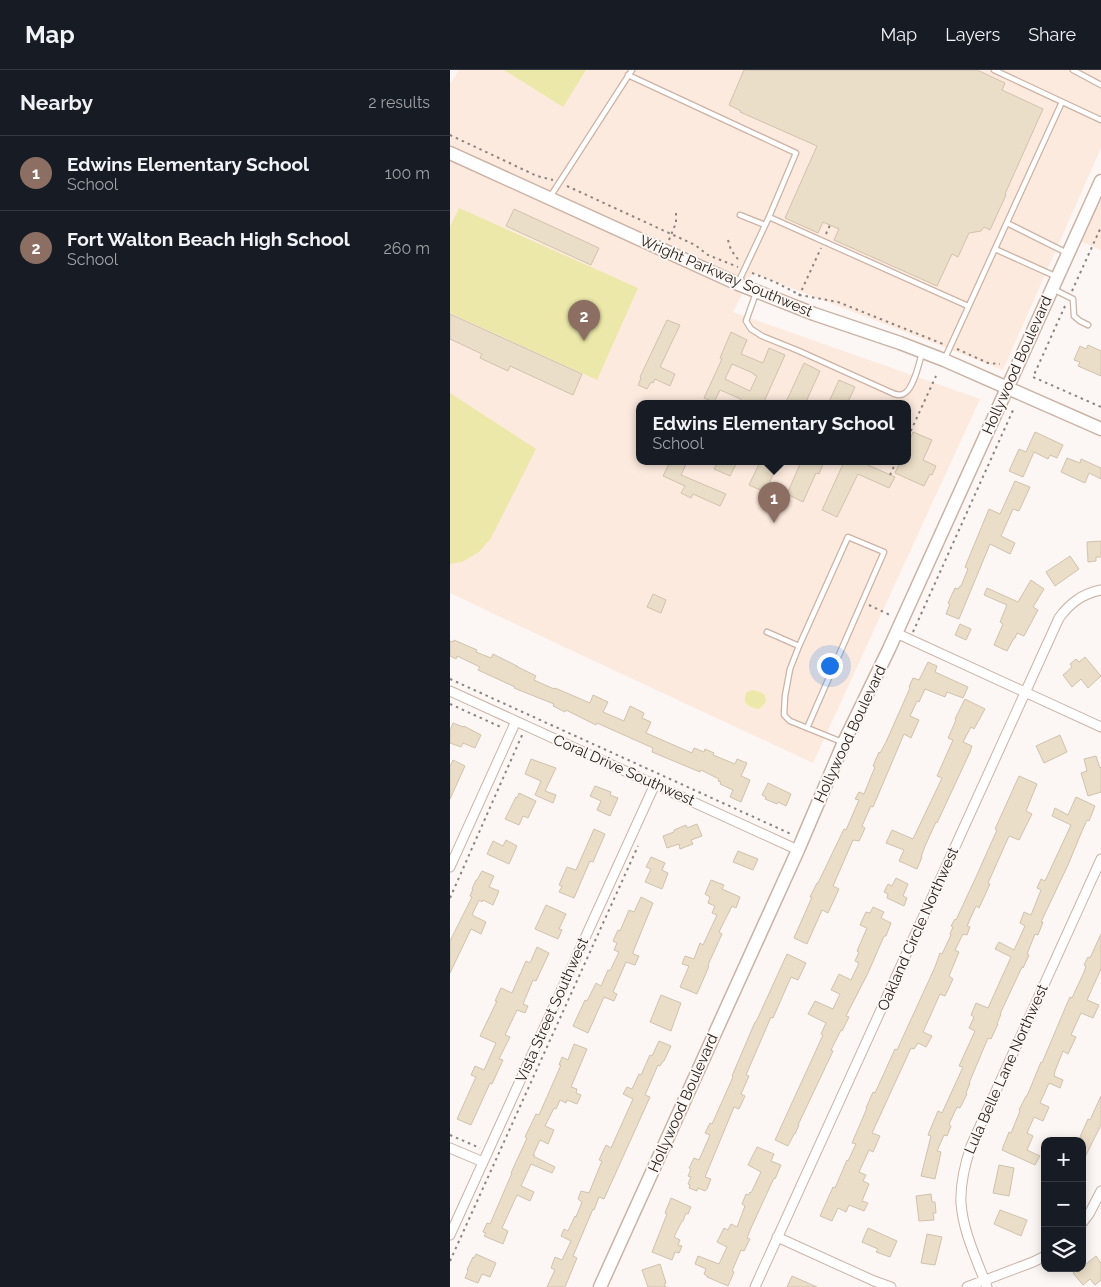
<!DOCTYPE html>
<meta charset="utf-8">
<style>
:root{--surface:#171b24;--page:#20242c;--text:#f1f3f6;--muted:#9ea1a6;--line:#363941;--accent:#0b8043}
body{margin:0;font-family:Raleway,sans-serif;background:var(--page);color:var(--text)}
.controls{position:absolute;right:15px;bottom:15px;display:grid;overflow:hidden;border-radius:10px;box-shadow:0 2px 12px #0003}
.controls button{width:45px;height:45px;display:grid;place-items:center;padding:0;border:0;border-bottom:1px solid var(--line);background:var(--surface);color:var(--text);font:25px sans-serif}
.you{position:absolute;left:379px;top:595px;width:18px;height:18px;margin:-12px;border:4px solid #fff;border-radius:50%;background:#1a73e8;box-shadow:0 0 0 8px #1a73e833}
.badge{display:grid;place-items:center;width:32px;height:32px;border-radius:50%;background:var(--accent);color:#fff;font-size:16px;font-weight:700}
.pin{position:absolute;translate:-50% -41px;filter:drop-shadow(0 1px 2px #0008)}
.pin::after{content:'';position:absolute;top:26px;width:18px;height:15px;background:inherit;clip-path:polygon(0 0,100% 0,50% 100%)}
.popup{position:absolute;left:186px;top:330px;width:275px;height:65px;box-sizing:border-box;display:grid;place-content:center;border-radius:10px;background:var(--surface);filter:drop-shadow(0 1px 4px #0005);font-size:16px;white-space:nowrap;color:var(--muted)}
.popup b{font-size:19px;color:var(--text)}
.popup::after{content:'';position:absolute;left:50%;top:100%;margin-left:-10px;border:10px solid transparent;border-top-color:var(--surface)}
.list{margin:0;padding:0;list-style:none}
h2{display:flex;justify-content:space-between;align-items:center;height:65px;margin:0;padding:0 20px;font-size:21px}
h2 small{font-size:16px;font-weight:400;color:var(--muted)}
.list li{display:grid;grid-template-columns:32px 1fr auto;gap:15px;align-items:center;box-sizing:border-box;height:75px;padding:0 20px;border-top:1px solid var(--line)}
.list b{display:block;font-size:19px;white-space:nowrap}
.list p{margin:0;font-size:16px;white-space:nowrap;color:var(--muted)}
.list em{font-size:16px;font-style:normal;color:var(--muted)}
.icon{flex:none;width:28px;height:28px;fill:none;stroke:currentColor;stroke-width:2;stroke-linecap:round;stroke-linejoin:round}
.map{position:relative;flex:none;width:651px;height:1217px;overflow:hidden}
header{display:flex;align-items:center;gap:30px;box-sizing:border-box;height:70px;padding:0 25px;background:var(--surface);border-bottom:1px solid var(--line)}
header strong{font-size:24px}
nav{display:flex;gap:28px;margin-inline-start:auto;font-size:18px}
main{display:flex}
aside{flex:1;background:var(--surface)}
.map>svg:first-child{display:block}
.built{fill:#fdeade;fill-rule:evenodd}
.green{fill:#ece8a9}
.building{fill:#ebdec8;stroke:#d0c2ad;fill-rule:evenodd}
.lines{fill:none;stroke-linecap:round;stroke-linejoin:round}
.lane-casing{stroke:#cab3a5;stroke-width:7}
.street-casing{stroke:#cab3a5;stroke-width:11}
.secondary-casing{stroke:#cab3a5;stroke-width:15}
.path{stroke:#8b847f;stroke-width:2;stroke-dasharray:2.5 4;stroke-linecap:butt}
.lane{stroke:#fff;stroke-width:4.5}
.street{stroke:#fff;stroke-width:9}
.secondary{stroke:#fff;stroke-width:12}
.labels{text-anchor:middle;stroke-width:4;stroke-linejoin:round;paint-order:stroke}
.street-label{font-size:15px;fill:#2b231d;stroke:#fcf7f4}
</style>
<header>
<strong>Map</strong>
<nav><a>Map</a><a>Layers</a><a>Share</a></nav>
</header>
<main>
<aside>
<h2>Nearby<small>2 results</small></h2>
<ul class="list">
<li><span class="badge" style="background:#8d6e63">1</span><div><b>Edwins Elementary School</b><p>School</p></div><em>100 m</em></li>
<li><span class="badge" style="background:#8d6e63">2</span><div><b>Fort Walton Beach High School</b><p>School</p></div><em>260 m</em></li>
</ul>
</aside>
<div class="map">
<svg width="651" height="1217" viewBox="0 0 651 1217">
<rect width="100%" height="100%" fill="#fcf7f4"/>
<!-- built -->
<path class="built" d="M9 0H651V78L553 300 303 203 283 242 530 329 363 693 112 576 0 523V14ZM190 334H458V392H190Z
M651 126V180L630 171Z"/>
<!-- green -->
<path class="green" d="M54 0H136L113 37Z
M9 138 188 218 147 310 0 243V157Z
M0 323 86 379 41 468 29 482 12 492 0 494Z
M303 620 310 622 315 625 316 632 309 639C303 638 299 637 295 632V626L297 622Z"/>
<!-- building -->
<path class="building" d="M294 0H527L555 13 552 20 593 39 555 124 556 125 540 160 534 157 531 161 519 163 508 187 502 184 487 216 384 170 389 159 373 152 368 163 335 148 367 76 290 42 291 41 279 35Z
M64 139 149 178 141 195 56 156Z
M0 244 132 304 123 325 60 296 58 301 30 288 32 284 0 269Z
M217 250 230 255 210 297 225 304 220 316 205 309 203 313 201 312 197 319 188 315 191 308 190 307Z
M281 262 297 270 291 284 313 293 319 278 335 285 313 334H297L290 331 291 329 270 320 264 332 254 328 272 289 270 288ZM282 294 303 303V304L307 306 300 321 275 309Z
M638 275 651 281V306L628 296 630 292 624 290 630 276 636 279Z
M354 293 370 301 355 334H335Z
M389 310 405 317 397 334H378Z
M463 362 482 370 473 390 486 396 482 405 480 404 474 416 445 403 450 392H458V374Z
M585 362 613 375 607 388 600 385 598 389 584 382 573 407 559 401 569 379 576 382Z
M617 388 630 393 631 389 651 398V409L639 403 635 413 611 402Z
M220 392H237L231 405 276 424 270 436 243 424 241 428 231 423 235 416 213 406Z
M268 392H287L280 406 264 399Z
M310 392H329L315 422 299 415Z
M351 392H374L369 404 366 403 353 432 337 424Z
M394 392H411L445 407 439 418 408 404 387 447 372 440Z
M565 411 580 417 569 441 563 439 551 466 565 473 560 484 540 474 509 549 496 544 500 534 498 533 505 518 508 519 510 516H511L518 499 515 497 539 439 550 444Z
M651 471V487H646V491L638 492 637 472Z
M620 486 629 499 605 516 596 502Z
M581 510 594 519 583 537 588 540 574 566 567 563 565 568H564L557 581 544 575 553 554 550 552 557 535 534 525 537 518 568 532Z
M203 524 216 530 211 543 197 537Z
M510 554 521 559 516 570 505 565Z
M4 570 27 580 26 582 41 588 43 584 67 596H66L86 606 84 610 104 619 105 618 140 633 143 625 158 632 153 642 174 651 180 636 194 643 192 648 201 652 196 663 242 683 244 678 254 682 255 679 264 683 263 685 285 694 287 689 297 693 291 706 300 710 291 732 280 727 283 720 270 714 271 712 268 711 269 709 251 700 250 702 202 682 203 678 147 653 146 655 116 640 115 642 103 636 104 634 64 618 65 617 28 600 30 597 7 586 6 589 0 586V571L3 572Z
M635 587 651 606 638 618 631 609 622 617 613 605 622 597 620 594 626 589 629 592Z
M478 592 487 596 485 602 518 617 513 628 497 622 495 627 475 619 469 632 467 631 460 646 469 650 461 668 454 664 423 737 421 736 412 756 415 758 412 765 409 771 403 770 383 816 389 819 378 843 372 840 357 874 344 868 362 827H360L367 813H368L394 759 396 760 409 730 405 729 409 722 414 724 425 697 423 696 429 682 430 683 436 672 460 618 459 617 463 608 469 610Z
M515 629 535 639 524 659 521 657 513 672 522 676 520 682 487 753 486 752 475 776 471 787H472L467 799 449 791 454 780 436 773 442 760 463 769 492 708 487 706 503 670 498 668 506 650 505 649Z
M3 653 13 657 14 656 31 665 25 678 13 673 11 677 0 673V660Z
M610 665 617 682 594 693 586 676Z
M646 686 650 698 651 697V722L638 726 631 703 637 701 634 689Z
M81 689 106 698 95 721 106 725 103 733 85 725 91 711 75 704Z
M3 690 15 696 0 729V696Z
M569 706 587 714 576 741 582 744 569 770 559 766 538 813 540 814 529 838 526 836 517 856 520 857 517 865 513 864 505 880 509 882 499 906 503 909 495 926 490 924 473 962 482 966 476 977 468 973 464 979 461 978 422 1063 430 1066 423 1082 419 1080 409 1102 416 1105 413 1111 419 1114 412 1131 418 1133 414 1141 399 1135 396 1142 388 1138 382 1151 370 1146 383 1117 385 1118 397 1090 398 1091 406 1074 402 1073 417 1038H416L423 1022 425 1023 445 979 447 980 485 897 490 883 492 884 501 865 500 864 503 857 501 856 505 849 506 850 526 807 547 760 545 759Z
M318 713 341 724 336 736 328 732 327 734 315 729 316 727 312 725Z
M145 716 161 722 160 725 168 728 160 746 147 740 151 731 140 726Z
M69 723 86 731 78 748 73 746 69 755 55 749 66 727 67 728Z
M626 727 645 736 639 751 637 750 632 761 618 795 591 852H593L588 865 585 864 577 884 579 885 573 898 572 897 550 944H551L547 954H548L541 969 538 968 519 1013H520L516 1023 517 1024 510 1038 507 1037 499 1054 501 1056 497 1066 494 1065 487 1081 491 1082 485 1109 471 1106 481 1066 478 1065 488 1041 492 1043 513 997 509 996 525 961 519 958 524 947 521 945 526 933 538 938 561 887 545 879 549 872 564 880 575 856 570 853 574 842 581 845 591 820 587 818 591 809 595 811 621 755 602 746 605 738 618 745Z
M247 754 252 766 241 770 243 774 230 779 229 774 217 778 213 766 224 762V760L236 755 237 758Z
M144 759 155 764 143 792 140 791 124 828 109 822 112 816 109 815 117 797 126 800Z
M56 770 67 776 59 794 37 784 43 771 53 776Z
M288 781 308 789 303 800 283 792Z
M201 787 215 793 212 800 218 803 212 819 195 812 201 799 196 797Z
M32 801 44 806 39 817 49 821 43 835 33 830 32 832 29 830 22 845 36 852 31 864 21 859 0 903V871L22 827 20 826 23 819H22L26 810H27Z
M446 808 458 814 453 826 457 828 454 836 437 828 438 824 434 822 438 814 442 816Z
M261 810 274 815 272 819 290 827 286 838 282 836 269 862 272 864 258 895 259 896 247 924 230 917 239 896 232 894 235 886 244 889 250 873 253 875 267 845 262 843 265 836 258 833 260 827 255 824Z
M191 827 203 833 183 882V884L189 886 185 895 176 892 163 922 167 924 164 931 154 927 138 963 123 956 135 930 137 931 146 913 151 916 158 900 160 901 169 882 164 880 167 873 163 871 168 860 170 861 179 840 184 842Z
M96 835 116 844 109 859 112 860 108 869 85 859Z
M423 837 434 842 431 848 441 853 436 866H434L418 903 396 946 399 947 392 961 391 960 381 980 383 981 348 1055H349L345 1064H344L338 1076 325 1070 373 965 371 964 376 953 358 944 365 931 383 939 390 924 381 920 389 904 401 910 409 893 405 891 409 882 407 881 417 858 410 855 416 842 420 843Z
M651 864V899L637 930 649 935 643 948 631 943 621 965 626 967 618 984 613 981 605 1001 604 1006 613 1010 610 1018 599 1013 590 1033 599 1037 593 1051 584 1047 577 1063 583 1066 577 1080 590 1086 585 1095 552 1080 553 1077 559 1062 561 1063 570 1041 569 1040 576 1026H577L591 992 592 993 616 936 620 927 622 928 634 902 636 896 634 895 638 887 640 888Z
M87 877 99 883 86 911 83 910 73 934 78 936 75 943 67 940 55 965 60 967 49 989 53 990 42 1014 40 1013 21 1055 7 1049 26 1007 21 1005 25 996 34 1000 46 973 30 966 47 931H45L51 918 62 923 76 891 80 893Z
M337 884 356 893 348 910 341 907 323 948 321 947 296 1005 299 1006 291 1024 295 1026 289 1039 284 1037 255 1107 261 1109 257 1119 255 1121 248 1118 247 1121 239 1118 240 1115 238 1114 241 1107 238 1106 241 1099 239 1098 244 1088 249 1090 260 1065 255 1063 260 1053 262 1054 283 1007 282 1006 305 952H306Z
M211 925 231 933 221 961 200 952Z
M209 971 221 976 214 991H213L210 996 208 995 195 1025 200 1027 154 1129 149 1127 144 1140 143 1139 123 1186 127 1188 115 1217H97L105 1200 101 1198 105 1187 112 1190 121 1171 111 1166 114 1159 118 1161 125 1146 126 1147 132 1132 128 1129 131 1121 139 1123 152 1091 149 1090 156 1075 161 1078 183 1029 173 1024 177 1017 182 1019 189 1004 191 1005 200 985 202 986Z
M124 974 137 979 121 1017 127 1019 126 1023 131 1025 127 1034 117 1030 116 1033 110 1030 106 1039 104 1038 95 1056 104 1060 98 1074 90 1070 83 1085H85L84 1087 87 1088 105 1097 102 1103 81 1094 71 1116 84 1122 80 1131 67 1125 52 1158 58 1161 53 1174 34 1166 36 1163 33 1162 37 1153 40 1154 62 1103H61L77 1068 75 1067 86 1044 89 1045 111 995H109L112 987 118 990Z
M651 1026V1055L632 1093V1068L630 1067 638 1049 640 1050Z
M307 1077 324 1084 321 1091 331 1095 325 1109 324 1108 301 1158 297 1168 300 1169 294 1181 291 1180 282 1201 284 1202 278 1216 257 1207V1206L254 1204 256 1199 245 1194 248 1186 269 1194 277 1177 267 1172 274 1158 278 1160 281 1154 287 1157 295 1136 292 1134 296 1124 299 1125 300 1122 301 1123 311 1102 298 1095Z
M549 1095 564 1098 559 1126 543 1123Z
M481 1124 482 1132H485L486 1143H483L484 1150 469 1151 466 1126Z
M221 1128 241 1137 238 1144 236 1143 233 1151H232L224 1167 230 1170 228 1175 232 1176 229 1183 225 1182 222 1190 202 1182 217 1144 215 1143Z
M550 1140 577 1150 571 1166 544 1154Z
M418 1158 447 1171 440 1187 426 1182 428 1179 412 1172Z
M477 1164 492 1167 485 1195 471 1193Z
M26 1184 46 1193 40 1207 32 1204 28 1213 15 1208 18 1201 17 1200 23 1187 24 1188Z
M646 1186 651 1193V1210L645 1215 640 1209 633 1215 623 1203 628 1198H632V1195L635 1193 636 1194Z
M210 1194 216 1213 214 1214 216 1217H198L192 1200Z
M342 1206 367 1217H337Z"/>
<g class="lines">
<!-- lane casing -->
<g class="lane-casing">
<path id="lane" d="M544 0 651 50
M623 0 651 15
M178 5 346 83 319 147 288 213
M100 127 182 0
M290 145 315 155
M319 147 518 236
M557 153 617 183
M545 179 605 206
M603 219 623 229 624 246 630 251 638 255
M306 223 296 251 301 259 312 266 349 281 440 322C444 324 450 327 455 323 464 317 469 293 472 283
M495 288 612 32
M317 562 349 576
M357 658 434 482 398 467 349 576 340 599 335 626 334 645 340 651 392 672"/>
</g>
<!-- street casing -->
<g class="street-casing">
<path id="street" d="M446 563 651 657
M0 621 348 780
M0 797 66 651
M0 1078 33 1092
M632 1153 639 1144 651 1121
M0 1165 205 714
M327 1167 424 1211 441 1217
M305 1217 609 548C620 533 632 524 651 520
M517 1217 583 1192 595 1186
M537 1217C527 1190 513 1162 511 1133 510 1113 515 1094 521 1076L651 789"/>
</g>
<!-- secondary casing -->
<g class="secondary-casing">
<path id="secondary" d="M0 83 288 214 364 244 450 273 494 290 651 359
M150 1217 348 780 394 672 439 579 651 111"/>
</g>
<!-- path -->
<path class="path" d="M0 65 87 106 103 110
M117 116 245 175 258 185 288 197
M376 164 380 155
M219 170 226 153V139
M278 170 281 180 290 192
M302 203 325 212 350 225 388 232 493 274
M622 221 651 157
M349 226 371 178
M615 236 583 307 651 337
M507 279 538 293 550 294
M458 367 486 306
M440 405 446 392
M419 535 442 546
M463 562 564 338
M0 609 341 764
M0 634 53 658
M0 828 73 663
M0 1065 30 1078
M0 1191 188 776"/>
<!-- lane -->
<use href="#lane" class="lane"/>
<!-- street -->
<use href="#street" class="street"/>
<!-- secondary -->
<use href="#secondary" class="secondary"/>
</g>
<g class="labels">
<!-- street labels -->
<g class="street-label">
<text transform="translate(276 206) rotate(23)" y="5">Wright Parkway Southwest</text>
<text transform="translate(567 295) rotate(-66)" y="5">Hollywood Boulevard</text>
<text transform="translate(400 664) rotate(-65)" y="5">Hollywood Boulevard</text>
<text transform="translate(174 700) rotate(24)" y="5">Coral Drive Southwest</text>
<text transform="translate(468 859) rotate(-66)" y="5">Oakland Circle Northwest</text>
<text transform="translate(102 940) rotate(-66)" y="5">Vista Street Southwest</text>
<text transform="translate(556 999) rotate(-66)" y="5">Lula Belle Lane Northwest</text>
<text transform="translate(233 1033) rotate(-66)" y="5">Hollywood Boulevard</text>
</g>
</g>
</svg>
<div class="controls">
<button>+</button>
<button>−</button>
<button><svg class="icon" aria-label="layers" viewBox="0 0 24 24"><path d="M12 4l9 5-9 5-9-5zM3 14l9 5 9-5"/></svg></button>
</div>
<div class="you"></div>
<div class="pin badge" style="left:324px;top:453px;background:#8d6e63">1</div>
<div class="popup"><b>Edwins Elementary School</b>School</div>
<div class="pin badge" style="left:134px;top:271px;background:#8d6e63">2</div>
</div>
</main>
